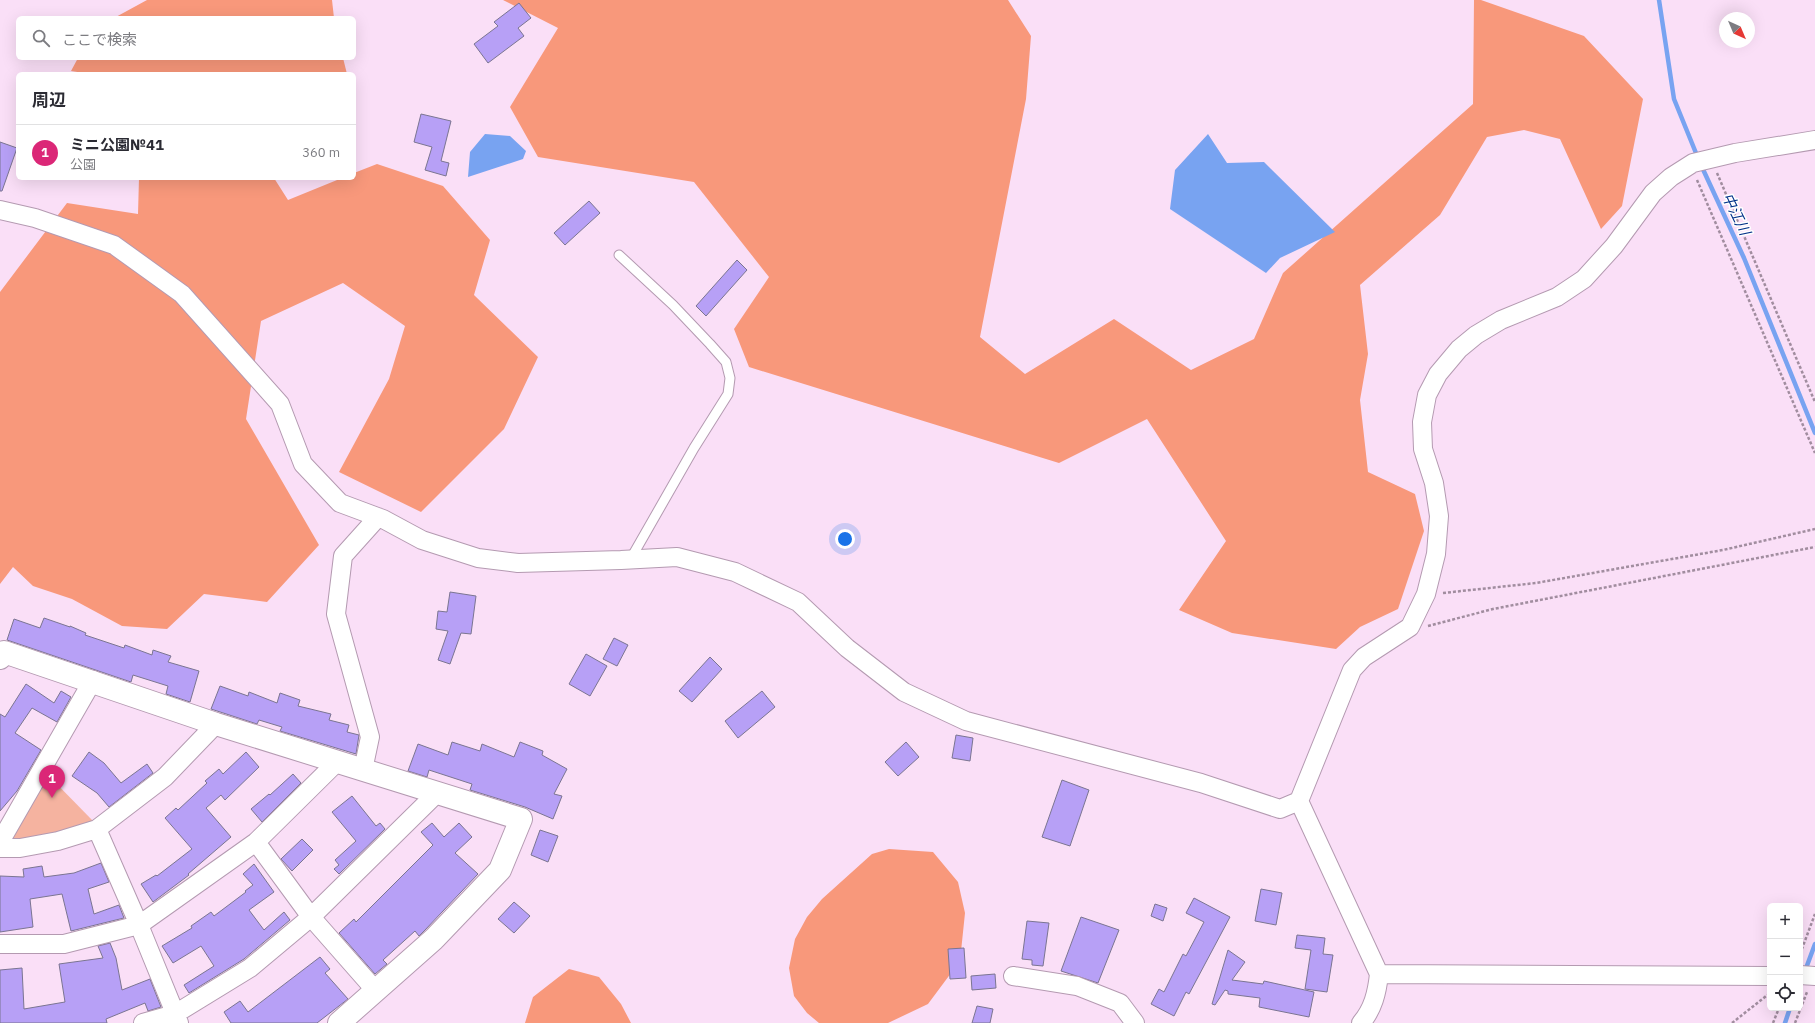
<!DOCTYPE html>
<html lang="ja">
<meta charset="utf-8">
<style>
:root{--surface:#fff;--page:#f7f7f7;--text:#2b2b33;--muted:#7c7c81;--line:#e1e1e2;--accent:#db2777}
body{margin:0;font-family:"IBM Plex Sans","Noto Sans JP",sans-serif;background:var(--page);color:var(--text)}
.controls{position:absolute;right:12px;bottom:12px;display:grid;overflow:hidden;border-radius:6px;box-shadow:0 4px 16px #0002}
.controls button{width:36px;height:36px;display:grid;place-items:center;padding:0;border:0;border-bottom:1px solid var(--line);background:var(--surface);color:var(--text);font:20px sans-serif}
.compass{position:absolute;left:1719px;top:12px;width:36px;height:36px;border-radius:50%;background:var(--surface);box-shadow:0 4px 16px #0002;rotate:136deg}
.you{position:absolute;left:845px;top:539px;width:14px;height:14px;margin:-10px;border:3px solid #fff;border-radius:50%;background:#1a73e8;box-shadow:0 0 0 6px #1a73e833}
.badge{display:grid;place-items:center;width:26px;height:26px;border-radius:50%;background:var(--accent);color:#fff;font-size:13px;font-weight:700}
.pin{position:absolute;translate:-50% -33px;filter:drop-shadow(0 1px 2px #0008)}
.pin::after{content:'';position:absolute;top:21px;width:14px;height:12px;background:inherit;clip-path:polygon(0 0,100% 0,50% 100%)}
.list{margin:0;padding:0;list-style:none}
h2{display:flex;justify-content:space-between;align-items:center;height:52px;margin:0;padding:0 16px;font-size:17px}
h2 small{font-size:13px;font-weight:400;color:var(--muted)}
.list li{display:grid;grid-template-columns:26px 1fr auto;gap:12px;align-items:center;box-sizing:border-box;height:56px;padding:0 16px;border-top:1px solid var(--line)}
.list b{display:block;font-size:15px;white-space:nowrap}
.list p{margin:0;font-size:13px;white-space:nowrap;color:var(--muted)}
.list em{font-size:13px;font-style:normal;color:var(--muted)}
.icon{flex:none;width:22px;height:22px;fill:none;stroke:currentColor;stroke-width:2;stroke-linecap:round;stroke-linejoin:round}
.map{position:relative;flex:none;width:1815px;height:1023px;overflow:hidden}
.search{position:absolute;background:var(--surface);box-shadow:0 4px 16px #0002;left:16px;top:16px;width:340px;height:44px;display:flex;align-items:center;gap:10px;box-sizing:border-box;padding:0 14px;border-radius:6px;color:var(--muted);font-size:15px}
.panel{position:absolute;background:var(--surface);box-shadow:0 4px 16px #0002;left:16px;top:72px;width:340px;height:108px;border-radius:6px}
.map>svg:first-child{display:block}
.green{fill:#f5b3a0}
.forest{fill:#f8987b}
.water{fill:#78a3f1}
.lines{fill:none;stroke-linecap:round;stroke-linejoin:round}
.stream{stroke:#78a3f1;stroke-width:4.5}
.building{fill:#b7a0f6;stroke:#7b7591}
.lane-casing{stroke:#b49ab1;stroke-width:11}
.street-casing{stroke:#b49ab1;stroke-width:20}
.secondary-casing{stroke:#b49ab1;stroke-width:24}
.path{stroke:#a18d9f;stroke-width:2.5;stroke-dasharray:3 2;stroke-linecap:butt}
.lane{stroke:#fff;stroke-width:9}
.street{stroke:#fff;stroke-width:18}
.secondary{stroke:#fff;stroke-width:22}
.labels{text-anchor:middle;stroke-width:3;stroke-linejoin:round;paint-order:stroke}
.water-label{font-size:15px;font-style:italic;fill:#033289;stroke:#fff}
</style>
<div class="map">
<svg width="1815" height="1023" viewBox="0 0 1815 1023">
<rect width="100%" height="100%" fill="#fadff7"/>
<!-- green -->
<path class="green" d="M48 775 93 821 62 834 14 843 8 835Z"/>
<!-- forest -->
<path class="forest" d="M147 0H332L334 18H114Z
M503 0H1008L1031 36 1026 99 980 337 1025 374 1114 319 1191 370 1254 339 1283 273 1473 104 1474 0H1481L1584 36 1643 99 1622 206 1601 229 1560 139 1524 130 1487 137 1440 215 1360 285 1368 354 1360 400 1368 472 1415 494 1424 531 1398 609 1360 627 1336 649 1232 633 1179 610 1226 541 1147 419 1059 463 749 367 734 329 769 277 694 182 538 157 510 107 558 28Z
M78 58H343L347 74H90L71 71Z
M377 164 443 186 490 240 474 295 538 357 504 429 421 512 339 472 389 379 405 326 343 283 261 321 246 419 319 545 267 602 204 594 167 629 122 626 72 599 33 586 13 567 0 584V292L67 203 138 214 139 178H274L288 200 342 178H354V173Z
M889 849 933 852 958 882 965 913 960 961 928 1004 888 1023H819L807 1013 794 996 789 968 795 939 807 917 822 899 872 854Z
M569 969 599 977 621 1004 631 1023H525L533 997Z"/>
<!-- water -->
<path class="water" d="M485 134 510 136 526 151 523 159 468 177 470 152Z
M1208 134 1227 163 1264 162 1335 232 1280 258 1266 273 1170 209 1175 170Z"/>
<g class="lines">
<!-- stream -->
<path class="stream" d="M1659 0 1674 99 1698 158
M1701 165 1744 258 1815 433
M1805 971 1815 944
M1785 1023 1790 1008"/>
</g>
<!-- building -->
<path class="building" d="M519 3 531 18 518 28 524 36 488 63 474 44 498 26 494 22Z
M421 114 451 121 441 161 449 163 446 176 425 170 432 147 414 142Z
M0 142 17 148 2 191H0Z
M589 201 600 213 565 245 554 233Z
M737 260 747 270 706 316 696 306Z
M450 592 476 596 471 634 461 633 450 664 438 660 448 631 436 629 438 611 447 612Z
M44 618 70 627V626L86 633 85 635 124 648 125 645 152 655 153 650 171 656 168 662 199 671 190 702 166 694 168 686 133 675 131 682 7 640 14 619 40 628Z
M614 638 628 645 617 666 603 659Z
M586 654 607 666 590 696 569 684Z
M710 657 722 669 692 702 679 691Z
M26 684 54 703 61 691 71 697 57 722 32 708 15 733 41 750 17 791 0 811V714L5 717Z
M220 686 248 696 249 692 277 703 280 693 300 700 298 706 331 714 329 720 349 725 347 732 359 735 356 754 280 731 282 727 259 720 257 724 211 709Z
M762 691 775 707 738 738 725 721Z
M956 735 973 738 970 761 952 758Z
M452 742 480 751 482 744 514 757 520 742 543 751 542 755 567 769 554 794 562 796 553 819 525 807 470 790 472 784 429 770 427 777 408 771 418 744 448 755Z
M906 742 919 757 898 776 885 762Z
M89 752 104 763 121 783 147 764 153 773 109 807 97 793 72 776Z
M246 752 259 767 225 800 221 795 206 808 231 837 188 874 189 875 153 902 141 884 156 875 157 876 192 849 165 818 176 808 178 810 207 783 205 781 219 769 223 774Z
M293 774 301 783 262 822 251 809 269 794 270 795Z
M1062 780 1089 790 1070 846 1042 837Z
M352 796 376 826 380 823 385 829 339 874 334 869 339 865 335 860 356 841 332 812Z
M432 823 444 837 459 823 472 837 455 853 478 874 425 930 419 936 415 931 383 960 387 964 375 974 339 933 354 919 356 922 433 845 421 832Z
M540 830 558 836 548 862 531 855Z
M302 839 313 850 292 871 281 859Z
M101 863 109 882 88 889 94 914 119 905 124 918 71 931 62 894 30 899 33 927 0 932V876L24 877 23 869 42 866 44 877 74 873Z
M254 864 274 892 249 910 264 930 284 912 290 920 244 959 189 993 184 985 214 966 201 946 173 963 162 946 192 928 191 926 211 912 214 916 246 892 245 891 253 885 243 874Z
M1261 889 1282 893 1276 925 1255 921Z
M1194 898 1230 917 1189 994 1186 992 1174 1016 1151 1004 1159 989 1164 992 1183 954 1186 956 1204 922 1186 913Z
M514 902 530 916 514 933 498 919Z
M1155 904 1167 908 1163 921 1151 916Z
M1081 917 1119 930 1098 983 1061 971Z
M1027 921 1049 923 1043 966 1032 965V960L1022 959Z
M1297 935 1325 938 1323 954 1333 955 1327 992 1305 989 1311 950 1295 948Z
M110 943 116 958 122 990 150 979 161 1007 148 1011 145 1003 106 1019 107 1023H0V970L22 968 24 1009 65 1002 59 964 103 958 98 946Z
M964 948 966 978 950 979 948 949Z
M1228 950 1245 962 1232 980 1263 984 1264 981 1314 992 1309 1017 1259 1007 1260 998 1228 994V991L1225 990 1215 1005 1212 1004Z
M320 957 330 969 325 973 348 999 317 1023H231L224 1012 240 1001 248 1012Z
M995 974 996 988 972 990 971 976Z
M977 1006 993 1009 990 1023H972Z"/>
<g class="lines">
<!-- lane casing -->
<g class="lane-casing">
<path id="lane" d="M619 255 673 305 710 344 726 362 730 378 728 394 694 448 630 560"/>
</g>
<!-- street casing -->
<g class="street-casing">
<path id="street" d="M0 210 35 218 114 245 182 294 280 404 303 464 340 503 383 519 422 540 478 558 518 563 621 560 677 557 735 572 798 602 847 648 904 692 966 721 1201 783 1280 809 1299 801 1352 670 1364 657 1410 627 1426 594 1436 554 1439 516 1434 483 1423 449 1422 422 1427 395 1438 374 1459 349 1476 335 1501 320 1557 297 1584 279 1614 246 1653 193 1671 177 1693 163 1735 153 1815 140
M363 770 370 737 336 614 343 556 378 517
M1299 801 1379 974 1770 976
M97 829 139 925 179 1023
M0 842 93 680
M256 842 311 917 376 991
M0 848H20L58 841 97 829 165 777 216 724
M0 944H64L139 925 256 842 337 762
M1800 975 1815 976
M1013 976 1077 986 1120 1003 1135 1023
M143 1023 175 1014 250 968 311 917 437 793
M1361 1023C1373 1009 1377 993 1379 974"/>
</g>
<!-- secondary casing -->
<g class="secondary-casing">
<path id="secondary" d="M0 658 4 652 216 724 521 819 500 870 434 939 339 1023"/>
</g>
<!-- path -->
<path class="path" d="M1717 173 1815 402
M1697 180 1815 453
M1443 593 1536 583 1723 550 1815 529
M1428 626 1493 609 1815 547
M1800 954 1815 914
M1732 1023 1770 993
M1773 1023 1779 1008
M1795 1023 1807 992"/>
<!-- lane -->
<use href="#lane" class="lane"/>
<!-- street -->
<use href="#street" class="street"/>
<!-- secondary -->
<use href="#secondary" class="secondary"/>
</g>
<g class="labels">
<!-- water labels -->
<g class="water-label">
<text transform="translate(1736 214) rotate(64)" y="5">中江川</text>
</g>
</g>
</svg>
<div class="controls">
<button>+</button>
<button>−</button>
<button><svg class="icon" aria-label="locate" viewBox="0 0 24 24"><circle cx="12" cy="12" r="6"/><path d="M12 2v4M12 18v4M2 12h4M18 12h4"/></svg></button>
</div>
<svg class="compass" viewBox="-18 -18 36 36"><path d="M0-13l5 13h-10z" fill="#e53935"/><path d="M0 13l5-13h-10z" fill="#7c7c81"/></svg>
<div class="you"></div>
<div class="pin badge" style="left:52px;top:798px">1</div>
<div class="search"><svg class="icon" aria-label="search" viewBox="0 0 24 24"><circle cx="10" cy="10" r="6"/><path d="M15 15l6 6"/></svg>ここで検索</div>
<section class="panel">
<h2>周辺<small></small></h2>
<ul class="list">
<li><span class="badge">1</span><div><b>ミニ公園№41</b><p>公園</p></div><em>360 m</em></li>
</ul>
</section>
</div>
